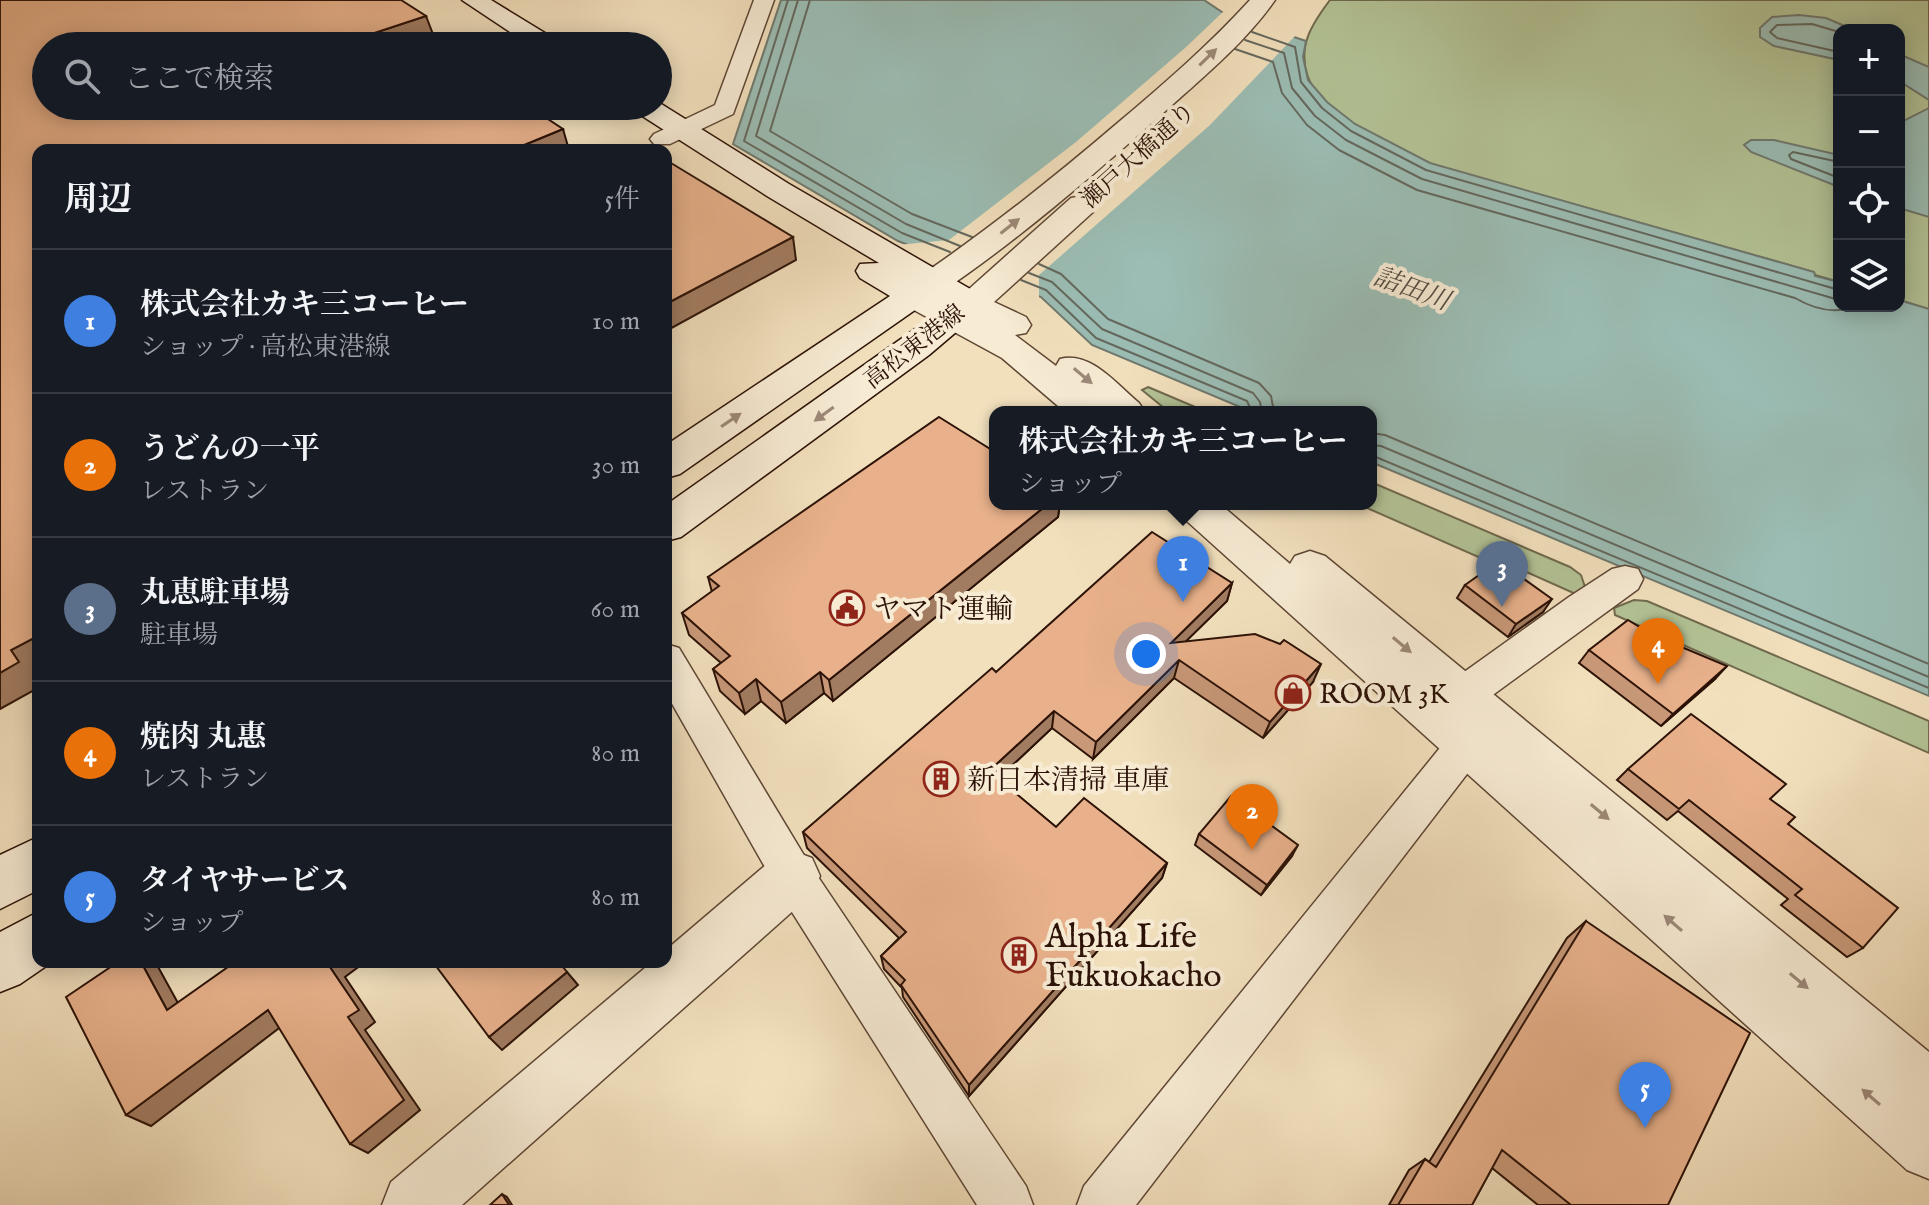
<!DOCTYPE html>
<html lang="ja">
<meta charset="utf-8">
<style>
:root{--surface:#171b24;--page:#20242c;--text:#f1f3f6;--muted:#9ea1a6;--line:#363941;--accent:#0f766e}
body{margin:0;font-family:"IM FELL English","Noto Serif JP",serif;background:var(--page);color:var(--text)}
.controls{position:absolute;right:24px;top:24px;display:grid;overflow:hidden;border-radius:16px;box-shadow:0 4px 20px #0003}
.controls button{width:72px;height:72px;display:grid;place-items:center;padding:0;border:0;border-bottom:2px solid var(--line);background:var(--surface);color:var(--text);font:40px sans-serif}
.you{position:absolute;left:1146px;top:654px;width:28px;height:28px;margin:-20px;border:6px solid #fff;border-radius:50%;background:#1a73e8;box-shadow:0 0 0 12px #1a73e833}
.badge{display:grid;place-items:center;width:52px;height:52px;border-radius:50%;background:var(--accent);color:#fff;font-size:26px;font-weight:700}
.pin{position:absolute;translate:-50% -66px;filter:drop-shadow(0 2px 4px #0008)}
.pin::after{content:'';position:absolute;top:42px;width:28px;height:24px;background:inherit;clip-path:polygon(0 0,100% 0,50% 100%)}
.popup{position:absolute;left:989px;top:406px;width:388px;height:104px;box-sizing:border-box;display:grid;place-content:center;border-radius:16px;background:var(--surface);filter:drop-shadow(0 2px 6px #0005);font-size:26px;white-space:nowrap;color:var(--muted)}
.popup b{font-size:30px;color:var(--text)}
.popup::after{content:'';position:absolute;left:50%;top:100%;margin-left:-16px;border:16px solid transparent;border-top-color:var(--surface)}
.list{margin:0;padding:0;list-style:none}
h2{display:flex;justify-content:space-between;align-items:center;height:104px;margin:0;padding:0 32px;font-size:34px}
h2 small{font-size:26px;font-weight:400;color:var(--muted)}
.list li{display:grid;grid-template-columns:52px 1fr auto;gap:24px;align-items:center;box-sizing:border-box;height:144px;padding:0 32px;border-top:2px solid var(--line)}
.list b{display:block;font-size:30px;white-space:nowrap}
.list p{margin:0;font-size:26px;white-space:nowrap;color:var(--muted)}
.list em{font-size:26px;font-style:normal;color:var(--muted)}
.icon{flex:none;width:44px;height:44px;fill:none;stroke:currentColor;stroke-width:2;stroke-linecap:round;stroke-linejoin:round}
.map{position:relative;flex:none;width:1929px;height:1205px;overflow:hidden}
.search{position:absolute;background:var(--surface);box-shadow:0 4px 20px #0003;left:32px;top:32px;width:640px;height:88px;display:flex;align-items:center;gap:20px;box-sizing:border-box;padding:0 28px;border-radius:44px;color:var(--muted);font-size:30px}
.panel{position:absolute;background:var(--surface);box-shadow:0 4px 20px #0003;left:32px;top:144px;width:640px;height:824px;border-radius:16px}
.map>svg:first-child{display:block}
.green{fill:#b3c396;stroke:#706a4e;stroke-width:2}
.water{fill:#9bbdb4;stroke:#6f796f;stroke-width:2}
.pier{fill:#f2e0bd}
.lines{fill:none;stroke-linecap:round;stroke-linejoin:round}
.shore{stroke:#64685e;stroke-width:2}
.minor-casing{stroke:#5e4634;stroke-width:3}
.tertiary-casing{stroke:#5e4634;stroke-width:3}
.secondary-casing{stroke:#2c1207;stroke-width:3}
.minor{fill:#f7ebd4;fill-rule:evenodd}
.tertiary{fill:#f7ebd4;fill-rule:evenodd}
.secondary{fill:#f7ebd4;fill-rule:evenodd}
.wall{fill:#c89878;stroke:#2c1207;stroke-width:2}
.shaded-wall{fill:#a27c61;stroke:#2c1207;stroke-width:2}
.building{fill:#e8b18b;stroke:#2c1207;stroke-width:2}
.oneway{fill:#9c8978}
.labels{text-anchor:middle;stroke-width:8;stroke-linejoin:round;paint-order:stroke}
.far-street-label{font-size:24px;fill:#2c1207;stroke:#f7ebd4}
.far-water-label{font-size:26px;font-style:italic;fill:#534e44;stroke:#f7ebd4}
.poi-label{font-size:28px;fill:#2c1207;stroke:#f7ebd4;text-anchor:start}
.near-poi-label{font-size:34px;fill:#2c1207;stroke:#f7ebd4;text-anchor:start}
</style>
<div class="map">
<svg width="1929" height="1205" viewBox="0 0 1929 1205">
<rect width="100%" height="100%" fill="#f2e0bd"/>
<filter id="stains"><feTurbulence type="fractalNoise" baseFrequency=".0025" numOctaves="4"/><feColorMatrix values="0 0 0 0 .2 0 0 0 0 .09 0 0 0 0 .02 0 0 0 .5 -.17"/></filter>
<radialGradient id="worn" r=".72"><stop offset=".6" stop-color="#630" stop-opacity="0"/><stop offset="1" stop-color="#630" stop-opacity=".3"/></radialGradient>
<!-- green -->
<path class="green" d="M1330 0H1929V309L1899 300V30H1839V282L1815 275 1814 272C1727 247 1639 223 1552 198 1511 187 1468 179 1429 163 1395 149 1321 113 1308 77 1297 46 1312 24 1330 0Z
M1148 387 1207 412H1169L1142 390Z
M1371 482 1570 567 1581 575 1585 587 1578 595 1520 569 1517 574 1358 504H1371Z
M1634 600 1647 601 1929 721V753L1615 615 1614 608Z"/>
<!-- water -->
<path class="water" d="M781 0H1204L1225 14 1306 41 1303 57 1308 80 1327 102 1355 124 1430 163 1814 272 1815 276 1839 282V306H1899V300L1929 309V696L1371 462V412H1252L1092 345 1041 297 898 241 733 144Z
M1799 15 1826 18 1854 30H1839V60L1774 46 1760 37V28L1772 17Z
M1899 54 1929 67V100L1899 81Z
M1929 108V217L1899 208V123Z
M1751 140H1774L1839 155V187L1751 152 1744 145Z"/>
<!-- pier -->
<path class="pier" d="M1225 10 1297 34 1210 125 1039 275V300L897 245 949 240 1076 142 1185 48Z"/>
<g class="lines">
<!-- shore -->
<path class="shore" d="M788 0 744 141 902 233 950 252
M798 0 756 136 906 224 960 246
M810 0 770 131 912 214 972 237
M1252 32 1295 47 1301 82 1322 108 1351 131 1426 170 1839 290
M1839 32 1812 24 1777 25 1770 32 1777 38 1839 52
M1245 40 1284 53 1292 88 1315 116 1346 140 1422 179 1839 300
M1235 49 1273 62 1282 93 1307 125 1339 150 1417 190 1795 298C1814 309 1834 315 1855 306
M1839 162 1793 152 1789 155 1791 159 1839 178
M1039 264 1061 274 1108 319 1259 383 1271 396 1274 412
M1029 273 1052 282 1102 329 1253 393 1260 402 1262 412
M1021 280 1046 290 1096 338 1247 401 1252 412
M1371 433 1385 435 1929 664
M1371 445 1381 446 1929 677
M1371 455 1929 688"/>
<!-- minor casing -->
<g class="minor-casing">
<path id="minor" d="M754 0H774L733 114 670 144H654L650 139 654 134 715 105Z
M1625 566 1638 569 1643 579 1638 589 1453 724 1439 728 1425 724 1420 712 1425 700 1569 597 1612 569Z
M666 644 679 648 808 862 1026 1186 1033 1205H977L778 890 666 693Z
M1466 728 1480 733 1486 745 1480 757 1136 1205H1077L1084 1186 1452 733Z"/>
</g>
<!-- tertiary casing -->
<g class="tertiary-casing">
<path id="tertiary" d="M1250 0H1275C1245 43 1201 79 1162 114 1090 178 1017 241 937 295L955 305 960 297 1071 198 1082 196 1093 198 1097 205 1093 212 994 302 1026 317 1031 325 1026 333 1015 335 1056 366 1060 359C1091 351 1117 385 1139 403L1145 412H1065L1002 358 901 303 896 296 901 289C978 238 1050 181 1120 121 1165 83 1210 44 1250 0Z
M1173 504H1220L1290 564 1295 556 1310 551 1325 556 1929 1052V1179L1907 1170 1179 514Z
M793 851 812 858 820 876 812 894 462 1205H382L391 1182 652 962H666V950L774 858Z"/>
</g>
<!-- secondary casing -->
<g class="secondary-casing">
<path id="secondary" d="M462 0H491L558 41 562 46H531Z
M658 102 789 184 984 297 989 304 929 355 681 537 666 541V505L949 305 927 291 930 296 925 303 680 474 666 478V445L890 296 860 278 856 271 860 264 879 263 767 196 636 112 632 106H658Z
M38 837V890L0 909V855Z
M38 912V962H52L20 984 0 992V932Z"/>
</g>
<!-- minor -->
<use href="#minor" class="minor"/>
<!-- tertiary -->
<use href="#tertiary" class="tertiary"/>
<!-- secondary -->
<use href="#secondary" class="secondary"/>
</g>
<!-- wall -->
<path class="wall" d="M995 504H1060L1058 517 833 701 824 693 786 723 761 701 745 714 720 691 713 669 721 663 689 635 682 613 712 592 708 577Z
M1232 583 1227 601 1186 641 1313 682 1263 738 1174 678 1093 759 1052 728 998 779 1056 827 1167 863 1162 878 969 1096 903 997 902 988 884 969 881 956 899 938 807 848 803 832 996 672Z
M1465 585 1543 612 1508 637 1457 598Z
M1589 650 1715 679 1661 726 1579 663Z
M1628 769 1770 799 1788 824 1863 948 1847 957 1781 905 1788 899 1678 811 1667 820 1617 780Z
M1199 834 1292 856 1261 895 1195 845Z
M1586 921 1668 1205H1538L1492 1168 1472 1205H1389L1409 1170 1425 1159 1429 1162 1567 938Z"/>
<!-- shaded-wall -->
<path class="shaded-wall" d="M426 16 434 37 408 46H335Z
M563 129 569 150H512Z
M793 237 796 260 666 331V304Z
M1048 504H1060L1058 517 833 701 829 680Z
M1232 583 1227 601 1166 661 1171 643Z
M1552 599 1543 612 1508 637 1516 624Z
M38 636V670L36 671 38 674V688L0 709V673L11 650Z
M1179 660 1174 678 1093 759 1096 742Z
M1321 664 1313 682 1263 738 1270 722Z
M1727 666 1715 679 1661 726 1673 714Z
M820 672 824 693 786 723 781 702Z
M756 679 761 701 745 714 739 693Z
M1054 711 1052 728 988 788 989 771Z
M1298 845 1292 856 1261 895 1267 885Z
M1167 863 1162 878 969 1096V1085Z
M141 962H152L157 965 189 1023 167 1010Z
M330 962H365L345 977 375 1022 365 1030 420 1110 368 1153 350 1144 348 1017 328 964Z
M567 972 578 985 502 1050 489 1037Z
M268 1010 287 1022 151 1126 126 1115Z
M502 1194 507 1197 512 1205H509Z"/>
<!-- building -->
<path class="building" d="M0 0H401L426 16 335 46H46V106H528L563 129 512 150H38V636L11 650 19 662 0 673Z
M666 160 793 237 666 304Z
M939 417 995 452V504H1048L829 680 820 672 781 702 756 679 739 693 713 669 730 656 682 613 719 586 708 577Z
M1152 532 1232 583 1171 643 1255 634 1280 644 1284 640 1321 664 1270 722 1179 660 1096 742 1054 711 989 771 1056 827 1084 798 1167 863 969 1085 901 985 905 980 881 956 906 932 803 832 992 668 996 672Z
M1499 561 1552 599 1516 624 1465 585Z
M1628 620 1653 635 1727 666 1673 714 1589 650Z
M1691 714 1786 784 1770 799 1795 817 1788 824 1898 908 1863 948 1795 895 1802 889 1689 800 1679 809 1628 769Z
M1231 796 1298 845 1267 885 1199 834Z
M1586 921 1750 1033 1668 1205H1571L1502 1150 1472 1205H1398L1425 1159 1436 1167Z
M118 962H141L167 1010 235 962H330L328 964 359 1010 348 1017 404 1100 350 1144 268 1010 126 1115 66 997Z
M433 962H559L567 972 489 1037Z
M502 1194 509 1205H490Z"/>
<!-- one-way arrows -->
<defs><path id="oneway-solid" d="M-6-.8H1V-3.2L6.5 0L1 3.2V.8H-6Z" transform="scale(2)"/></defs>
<g class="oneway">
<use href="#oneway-solid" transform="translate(1208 57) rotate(-44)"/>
<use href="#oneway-solid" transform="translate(1010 226) rotate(-38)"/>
<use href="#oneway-solid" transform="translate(1083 376) rotate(40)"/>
<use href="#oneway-solid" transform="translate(824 414) rotate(144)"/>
<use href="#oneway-solid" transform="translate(731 420) rotate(-34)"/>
<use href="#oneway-solid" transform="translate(1402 645) rotate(40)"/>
<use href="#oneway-solid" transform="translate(1600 812) rotate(40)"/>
<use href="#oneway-solid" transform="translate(1673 923) rotate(-139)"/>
<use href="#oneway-solid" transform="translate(1799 981) rotate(40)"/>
<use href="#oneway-solid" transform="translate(1871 1097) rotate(-139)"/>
</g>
<!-- icons -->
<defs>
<g id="civic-ring" transform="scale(1.8)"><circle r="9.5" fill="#f7ebd4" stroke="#8f2418" stroke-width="1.5"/><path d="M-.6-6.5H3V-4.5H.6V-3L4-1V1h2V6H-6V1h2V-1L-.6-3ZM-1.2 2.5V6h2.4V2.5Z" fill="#8f2418"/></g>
<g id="shop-ring" transform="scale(1.8)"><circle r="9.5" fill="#f7ebd4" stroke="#8f2418" stroke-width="1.5"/><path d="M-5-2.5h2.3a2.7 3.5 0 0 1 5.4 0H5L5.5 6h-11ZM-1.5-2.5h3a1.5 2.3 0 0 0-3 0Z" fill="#8f2418"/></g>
<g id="building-ring" transform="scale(1.8)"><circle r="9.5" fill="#f7ebd4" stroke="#8f2418" stroke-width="1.5"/><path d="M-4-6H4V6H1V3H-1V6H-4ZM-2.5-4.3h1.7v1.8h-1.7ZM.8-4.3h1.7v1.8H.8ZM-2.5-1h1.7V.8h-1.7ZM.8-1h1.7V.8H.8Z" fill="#8f2418"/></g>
</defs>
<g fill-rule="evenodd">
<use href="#civic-ring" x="847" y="608"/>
<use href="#shop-ring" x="1293" y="693"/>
<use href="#building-ring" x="941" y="779"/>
<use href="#building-ring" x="1019" y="955"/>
</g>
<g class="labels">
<!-- far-street labels -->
<g class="far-street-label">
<text transform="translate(1138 155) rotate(-42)" y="8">瀬戸大橋通り</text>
<text transform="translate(914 346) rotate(-38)" y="8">高松東港線</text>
</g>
<!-- far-water labels -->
<g class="far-water-label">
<text transform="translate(1412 288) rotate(20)" y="9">詰田川</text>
</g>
<!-- poi labels -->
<g class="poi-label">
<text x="873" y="618">ヤマト運輸</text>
<text x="1319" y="703">ROOM 3K</text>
<text x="967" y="789">新日本清掃 車庫</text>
</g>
<!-- near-poi labels -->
<g class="near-poi-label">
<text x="1045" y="947">Alpha Life<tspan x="1045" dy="39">Fukuokacho</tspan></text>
</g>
</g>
<rect width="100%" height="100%" filter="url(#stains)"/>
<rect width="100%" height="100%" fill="url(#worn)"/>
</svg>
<div class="controls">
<button>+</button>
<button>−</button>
<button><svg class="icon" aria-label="locate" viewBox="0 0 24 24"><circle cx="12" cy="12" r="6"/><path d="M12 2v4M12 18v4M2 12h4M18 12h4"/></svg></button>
<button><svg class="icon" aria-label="layers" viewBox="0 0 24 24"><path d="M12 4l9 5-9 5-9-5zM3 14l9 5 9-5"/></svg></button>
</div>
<div class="you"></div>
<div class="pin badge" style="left:1183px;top:602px;background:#3f7fe0">1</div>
<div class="popup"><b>株式会社カキ三コーヒー</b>ショップ</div>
<div class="pin badge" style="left:1252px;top:850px;background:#e8710a">2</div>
<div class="pin badge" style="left:1502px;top:607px;background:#5c6f8a">3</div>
<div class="pin badge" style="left:1658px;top:684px;background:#e8710a">4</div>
<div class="pin badge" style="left:1645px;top:1128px;background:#3f7fe0">5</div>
<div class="search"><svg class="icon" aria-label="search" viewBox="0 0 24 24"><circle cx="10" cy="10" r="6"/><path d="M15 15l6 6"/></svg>ここで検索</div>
<section class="panel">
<h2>周辺<small>5件</small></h2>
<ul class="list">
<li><span class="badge" style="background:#3f7fe0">1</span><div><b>株式会社カキ三コーヒー</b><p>ショップ · 高松東港線</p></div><em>10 m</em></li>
<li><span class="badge" style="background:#e8710a">2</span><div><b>うどんの一平</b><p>レストラン</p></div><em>30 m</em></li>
<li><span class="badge" style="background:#5c6f8a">3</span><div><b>丸恵駐車場</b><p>駐車場</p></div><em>60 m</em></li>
<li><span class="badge" style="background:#e8710a">4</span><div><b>焼肉 丸惠</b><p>レストラン</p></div><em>80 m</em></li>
<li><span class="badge" style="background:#3f7fe0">5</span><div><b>タイヤサービス</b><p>ショップ</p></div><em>80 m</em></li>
</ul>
</section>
</div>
